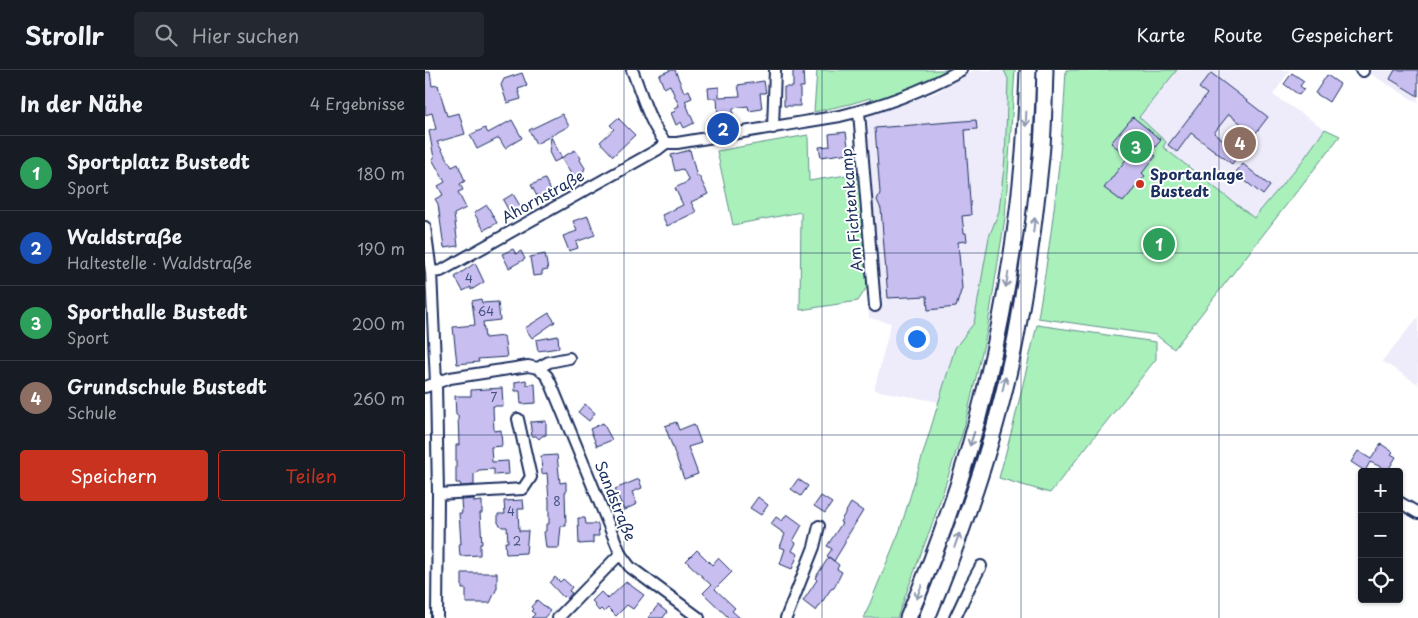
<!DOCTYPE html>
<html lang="de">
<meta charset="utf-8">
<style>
:root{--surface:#171b24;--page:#242831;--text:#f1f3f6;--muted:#9ea1a6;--line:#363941;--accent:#c8321e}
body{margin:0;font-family:"Playpen Sans",sans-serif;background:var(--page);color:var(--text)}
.controls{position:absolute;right:15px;bottom:15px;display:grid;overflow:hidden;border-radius:5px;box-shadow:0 1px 4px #0004}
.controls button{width:45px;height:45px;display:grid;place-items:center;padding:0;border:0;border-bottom:1px solid var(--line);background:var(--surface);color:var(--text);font:25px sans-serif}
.you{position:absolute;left:491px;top:268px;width:18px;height:18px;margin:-12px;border:4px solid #fff;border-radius:50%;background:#1a73e8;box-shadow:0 0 0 8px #1a73e833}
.badge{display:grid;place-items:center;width:32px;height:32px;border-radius:50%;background:var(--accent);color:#fff;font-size:16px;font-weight:700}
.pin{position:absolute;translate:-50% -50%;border:2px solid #fff;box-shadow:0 1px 5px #0006}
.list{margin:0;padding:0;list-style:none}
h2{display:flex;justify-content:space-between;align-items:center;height:65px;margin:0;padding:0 20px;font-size:21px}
h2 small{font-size:16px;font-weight:400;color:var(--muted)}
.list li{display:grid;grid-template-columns:32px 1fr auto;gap:15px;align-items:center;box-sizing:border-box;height:75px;padding:0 20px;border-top:1px solid var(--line)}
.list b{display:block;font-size:19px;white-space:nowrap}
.list p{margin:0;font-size:16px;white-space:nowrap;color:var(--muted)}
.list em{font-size:16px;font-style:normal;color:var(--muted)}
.actions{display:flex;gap:10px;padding:15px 20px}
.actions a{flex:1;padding:11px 0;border:1px solid var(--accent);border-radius:5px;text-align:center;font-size:18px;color:var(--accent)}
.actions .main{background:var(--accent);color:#fff}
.icon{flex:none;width:28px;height:28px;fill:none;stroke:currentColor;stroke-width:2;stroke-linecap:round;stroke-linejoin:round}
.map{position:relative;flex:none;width:993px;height:548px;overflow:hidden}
header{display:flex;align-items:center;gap:30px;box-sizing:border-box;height:70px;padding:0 25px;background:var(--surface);border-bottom:1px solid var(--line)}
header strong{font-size:24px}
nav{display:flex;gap:28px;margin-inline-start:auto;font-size:18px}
.search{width:350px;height:45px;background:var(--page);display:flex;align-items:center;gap:12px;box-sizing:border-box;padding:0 18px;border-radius:5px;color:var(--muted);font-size:19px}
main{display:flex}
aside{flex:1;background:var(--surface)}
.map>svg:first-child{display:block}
.built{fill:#eeecfa}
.green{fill:#aaf0bb;stroke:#62908c}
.building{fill:#c8bef0;stroke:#1b2f5e;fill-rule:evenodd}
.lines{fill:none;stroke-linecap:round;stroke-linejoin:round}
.minor-casing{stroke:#1b2f5e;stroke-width:14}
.highway-casing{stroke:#1b2f5e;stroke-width:19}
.minor{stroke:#fff;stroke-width:10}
.highway{stroke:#fff;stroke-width:15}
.oneway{stroke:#8d97ae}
.grid{fill:none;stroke:#1b2f5e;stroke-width:1;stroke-opacity:0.55}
.poi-dot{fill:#c8321e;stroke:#fff;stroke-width:2}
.labels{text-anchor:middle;stroke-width:4;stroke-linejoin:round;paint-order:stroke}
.number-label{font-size:12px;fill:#465382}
.poi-label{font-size:15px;font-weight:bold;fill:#1b2f5e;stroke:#fff;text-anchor:start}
.street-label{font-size:15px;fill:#1b2f5e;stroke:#fff}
</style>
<header>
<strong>Strollr</strong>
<div class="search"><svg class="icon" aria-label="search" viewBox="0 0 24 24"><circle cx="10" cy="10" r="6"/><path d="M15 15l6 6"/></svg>Hier suchen</div>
<nav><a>Karte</a><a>Route</a><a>Gespeichert</a></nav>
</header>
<main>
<aside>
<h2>In der Nähe<small>4 Ergebnisse</small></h2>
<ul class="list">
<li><span class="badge" style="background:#2e9e5b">1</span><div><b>Sportplatz Bustedt</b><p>Sport</p></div><em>180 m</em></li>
<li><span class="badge" style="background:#1a4fb4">2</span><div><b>Waldstraße</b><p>Haltestelle · Waldstraße</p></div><em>190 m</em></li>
<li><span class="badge" style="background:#2e9e5b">3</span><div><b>Sporthalle Bustedt</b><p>Sport</p></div><em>200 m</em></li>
<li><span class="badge" style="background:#8d6e63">4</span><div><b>Grundschule Bustedt</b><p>Schule</p></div><em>260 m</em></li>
</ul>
<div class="actions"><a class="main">Speichern</a><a>Teilen</a></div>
</aside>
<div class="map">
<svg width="993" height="548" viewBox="0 0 993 548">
<rect width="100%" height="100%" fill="#fff"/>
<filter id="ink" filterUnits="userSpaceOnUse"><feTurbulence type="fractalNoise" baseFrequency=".02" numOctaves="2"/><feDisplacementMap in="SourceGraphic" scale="10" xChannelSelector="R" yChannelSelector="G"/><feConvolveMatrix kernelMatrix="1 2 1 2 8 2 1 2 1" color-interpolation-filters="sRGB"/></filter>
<g filter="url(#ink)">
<!-- built -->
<path class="built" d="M549 0H579L583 9 580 88 574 141 564 167 549 253 530 278 514 332 449 320 466 253 444 248 434 103 428 58 439 46 510 23Z
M752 0H865L848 25 900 59 878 90 829 149 738 77 714 47Z
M942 0H993V33L941 1Z
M993 247V314L957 291Z"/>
<!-- green -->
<path class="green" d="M392 0H522L499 12 446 32 445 28 425 34 389 42Z
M579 0H590L580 148 562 261 539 358 509 449 472 548H439L475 460 530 278 549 253 564 167 574 141 580 88 583 9Z
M641 0H752L714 47 741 72 738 77 829 148 878 90 900 59 915 66 749 279 731 265 613 248C627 164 637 85 641 0Z
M383 65 384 111 434 103 442 217 433 231 375 240 376 142 308 155 292 81Z
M612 255 731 272V289L625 423 574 408 589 352Z"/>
<!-- building -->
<path class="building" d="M246 0H250L259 22 264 20 267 28 260 31 269 53 259 58 256 52 251 55 246 43 251 41 249 38 254 36 245 15 239 18 234 5Z
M368 0H378L379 17H375V36H359V17H368Z
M970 0H993V26L965 9Z
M0 2H5L7 16 13 15 22 46 34 43 40 64 12 72 27 97 33 94 40 111 35 114 38 120 33 122 41 138 29 144 33 176 19 178 13 134 10 129 18 125 13 116 20 112 7 89 9 88 4 61 11 59 7 43 0 45Z
M97 3 102 16 93 19 96 29 82 33 76 15 79 9Z
M786 3 843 47 807 94 766 63 752 82 743 75 782 24 774 18ZM804 44 819 56 805 75 789 63Z
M867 3 879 11 875 16 879 19 874 25 859 14Z
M902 5 915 14 904 32 890 23Z
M339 11 341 23H335L337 39 324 41 323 36 308 38V44L293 45 292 28H284L283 18 294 17V27L315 26 313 15Z
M137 44 144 56 111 74 104 60Z
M708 47 736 70 726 82 731 86 717 103 720 106 698 132 679 118 703 87 686 73Z
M193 48 210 65 188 86 175 72 189 59 185 55Z
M87 50 97 68 80 78 74 68 52 79 45 65 60 58 63 63Z
M551 50 552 59 540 60 546 145 537 146 539 163H541L542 171 533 172 537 218 531 237 503 240 502 226 463 228 456 139 452 130 455 123 450 58Z
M421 62 424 83 396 87 394 77 405 76 404 64Z
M126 67 137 88 129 92 124 82Z
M150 80 156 88 155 90 160 98 158 103 148 107 136 88Z
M265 80 272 107 274 106 283 124 266 132 271 142 242 156 237 145 258 135 250 118 264 111 258 99 250 101 246 85Z
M818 94 845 116 838 125 810 103Z
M120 109 127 123 114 130 106 115Z
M88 124 97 139 86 145 78 130Z
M62 135 72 153 59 160 49 143Z
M163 146 170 165 151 172 153 178 144 181 138 166 152 161 148 151Z
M88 179 91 184 96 181 100 189 84 198 77 184Z
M120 184 123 200 117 201V205L108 206 105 187Z
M50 193 59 212 46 220V217L38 221 30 207Z
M56 229 57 233 73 232 75 250 58 252 60 268 79 266 82 287 53 289 54 292 32 294 28 257 50 255 47 231Z
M124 243 130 252 107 268 100 258Z
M133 266 134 278 113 281 111 270Z
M101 310 102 315 110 314 111 333 96 334 95 321H90V312Z
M77 318 78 336H68L69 361 76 360 77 376 66 377 67 392 83 391 84 404 69 405V399L54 400 49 404V415L36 416 35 413H31V375H34L33 345H31L30 326H46V320Z
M160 334 170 343 164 351 153 342Z
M121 351V365L117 366 114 369 111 366H107L105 352Z
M251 352 254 360 269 354 276 373 263 377 273 404 259 409 240 356Z
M178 353 187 370 172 376 165 359Z
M956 374 968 382 966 384 971 387 963 400 945 392 940 401 926 392 933 381 946 389Z
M132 385 135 413 141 412V422H140L141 456H136L134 478H121L119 462 121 461V454H124V431L122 403 117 404 116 386Z
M214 409 217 418 207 422 212 434 199 440 190 419Z
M373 409 383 416 376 426 366 419Z
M396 426 407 433 400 443 389 436Z
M333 427 343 435 336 445 325 438Z
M49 429V432L57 431V443H55L57 474H55V485L35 486 34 474H36L34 443H37L36 430Z
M98 430 99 439H93L94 461H103L101 483 81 484 80 472H83L82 457H77L73 453V444H80L79 431Z
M426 433 438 441 420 470V473L409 491 402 486 407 479 402 476 417 453 415 452Z
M362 444 377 455 368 471 371 473 367 481 373 484 367 499 355 494 360 479 355 477 360 464 346 454 351 447 357 451Z
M153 448H160L161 454H173L174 466H168V473L154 474Z
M272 480 287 495 293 488 307 502 290 519 310 538 307 541 315 548H304L278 523 286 515 261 491Z
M404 487 414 495 412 499 417 502 409 518 406 519 391 541 378 531 392 510 390 508Z
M37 503H72V518L65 533H41V519H37Z
M130 507 135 512 138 509 147 517 144 521 147 523 142 529 139 526 138 527 125 513Z
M201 512 219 525 208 539 202 535 191 546 183 538 179 542 176 539 174 541 169 535 170 534 167 531 176 522 183 529Z
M112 530 125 541 119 548H106L110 544 106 541 108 539 106 537Z
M233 535 242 542 238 548H223Z"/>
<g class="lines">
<!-- minor casing -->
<g class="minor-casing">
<path id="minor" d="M207 0C217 24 224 54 241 73H252L415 46C457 36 497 21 536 0
M936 0 938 1
M434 42 450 236
M348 58 350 0
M0 157 6 202 11 313 13 424 12 548
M6 202 16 201 232 80 241 73
M113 298 122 306 126 314 196 485 205 497 274 548
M0 317 25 308 103 296 113 298 124 292 144 288
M13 424 98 419 106 407 93 349
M974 432 993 443
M133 548 190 489 196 485
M361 548 389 477 394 456
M530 548 545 516 556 496"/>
</g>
<!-- highway casing -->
<g class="highway-casing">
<path id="highway" d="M483 548C547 401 585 243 599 83 601 56 602 28 603 0
M502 548C539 459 573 362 591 267 602 207 610 147 616 87 619 58 619 29 620 0"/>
</g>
<!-- minor -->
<use href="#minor" class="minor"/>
<!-- highway -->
<use href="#highway" class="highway"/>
</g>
<!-- one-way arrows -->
<defs><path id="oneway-shaft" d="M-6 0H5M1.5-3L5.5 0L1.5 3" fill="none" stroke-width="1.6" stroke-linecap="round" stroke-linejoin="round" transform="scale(1.25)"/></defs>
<g class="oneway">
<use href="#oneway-shaft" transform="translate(601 49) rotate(93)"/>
<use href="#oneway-shaft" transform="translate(609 155) rotate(-84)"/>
<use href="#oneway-shaft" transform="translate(582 210) rotate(100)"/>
<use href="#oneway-shaft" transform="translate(579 314) rotate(-77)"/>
<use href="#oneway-shaft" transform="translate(547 369) rotate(108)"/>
<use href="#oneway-shaft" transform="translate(532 470) rotate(-70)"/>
<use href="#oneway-shaft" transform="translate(494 522) rotate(112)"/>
</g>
</g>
<!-- grid -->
<path class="grid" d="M199 0V548M397 0V548M596 0V548M794 0V548M0 183H993M0 365H993"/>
<!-- markers -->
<circle class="poi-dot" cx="715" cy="114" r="5"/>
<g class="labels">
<!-- number labels -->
<g class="number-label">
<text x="44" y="213">4</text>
<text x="61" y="246">64</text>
<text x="69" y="332">7</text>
<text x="132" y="436">8</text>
<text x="86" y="446">4</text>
<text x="92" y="476">2</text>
</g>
<!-- poi labels -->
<g class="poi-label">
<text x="725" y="110">Sportanlage<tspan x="725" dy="17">Bustedt</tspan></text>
</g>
<!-- street labels -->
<g class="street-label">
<text transform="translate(118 127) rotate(-29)" y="5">Ahornstraße</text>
<text transform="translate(427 140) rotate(-95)" y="5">Am Fichtenkamp</text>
<text transform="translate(190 431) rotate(68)" y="5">Sandstraße</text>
</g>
</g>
</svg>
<div class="controls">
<button>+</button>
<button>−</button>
<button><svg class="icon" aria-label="locate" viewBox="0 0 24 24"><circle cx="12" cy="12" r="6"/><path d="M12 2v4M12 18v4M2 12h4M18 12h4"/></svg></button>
</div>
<div class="you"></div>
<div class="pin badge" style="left:734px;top:174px;background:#2e9e5b">1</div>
<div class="pin badge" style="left:298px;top:59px;background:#1a4fb4">2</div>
<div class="pin badge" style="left:711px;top:77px;background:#2e9e5b">3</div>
<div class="pin badge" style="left:815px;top:73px;background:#8d6e63">4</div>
</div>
</main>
